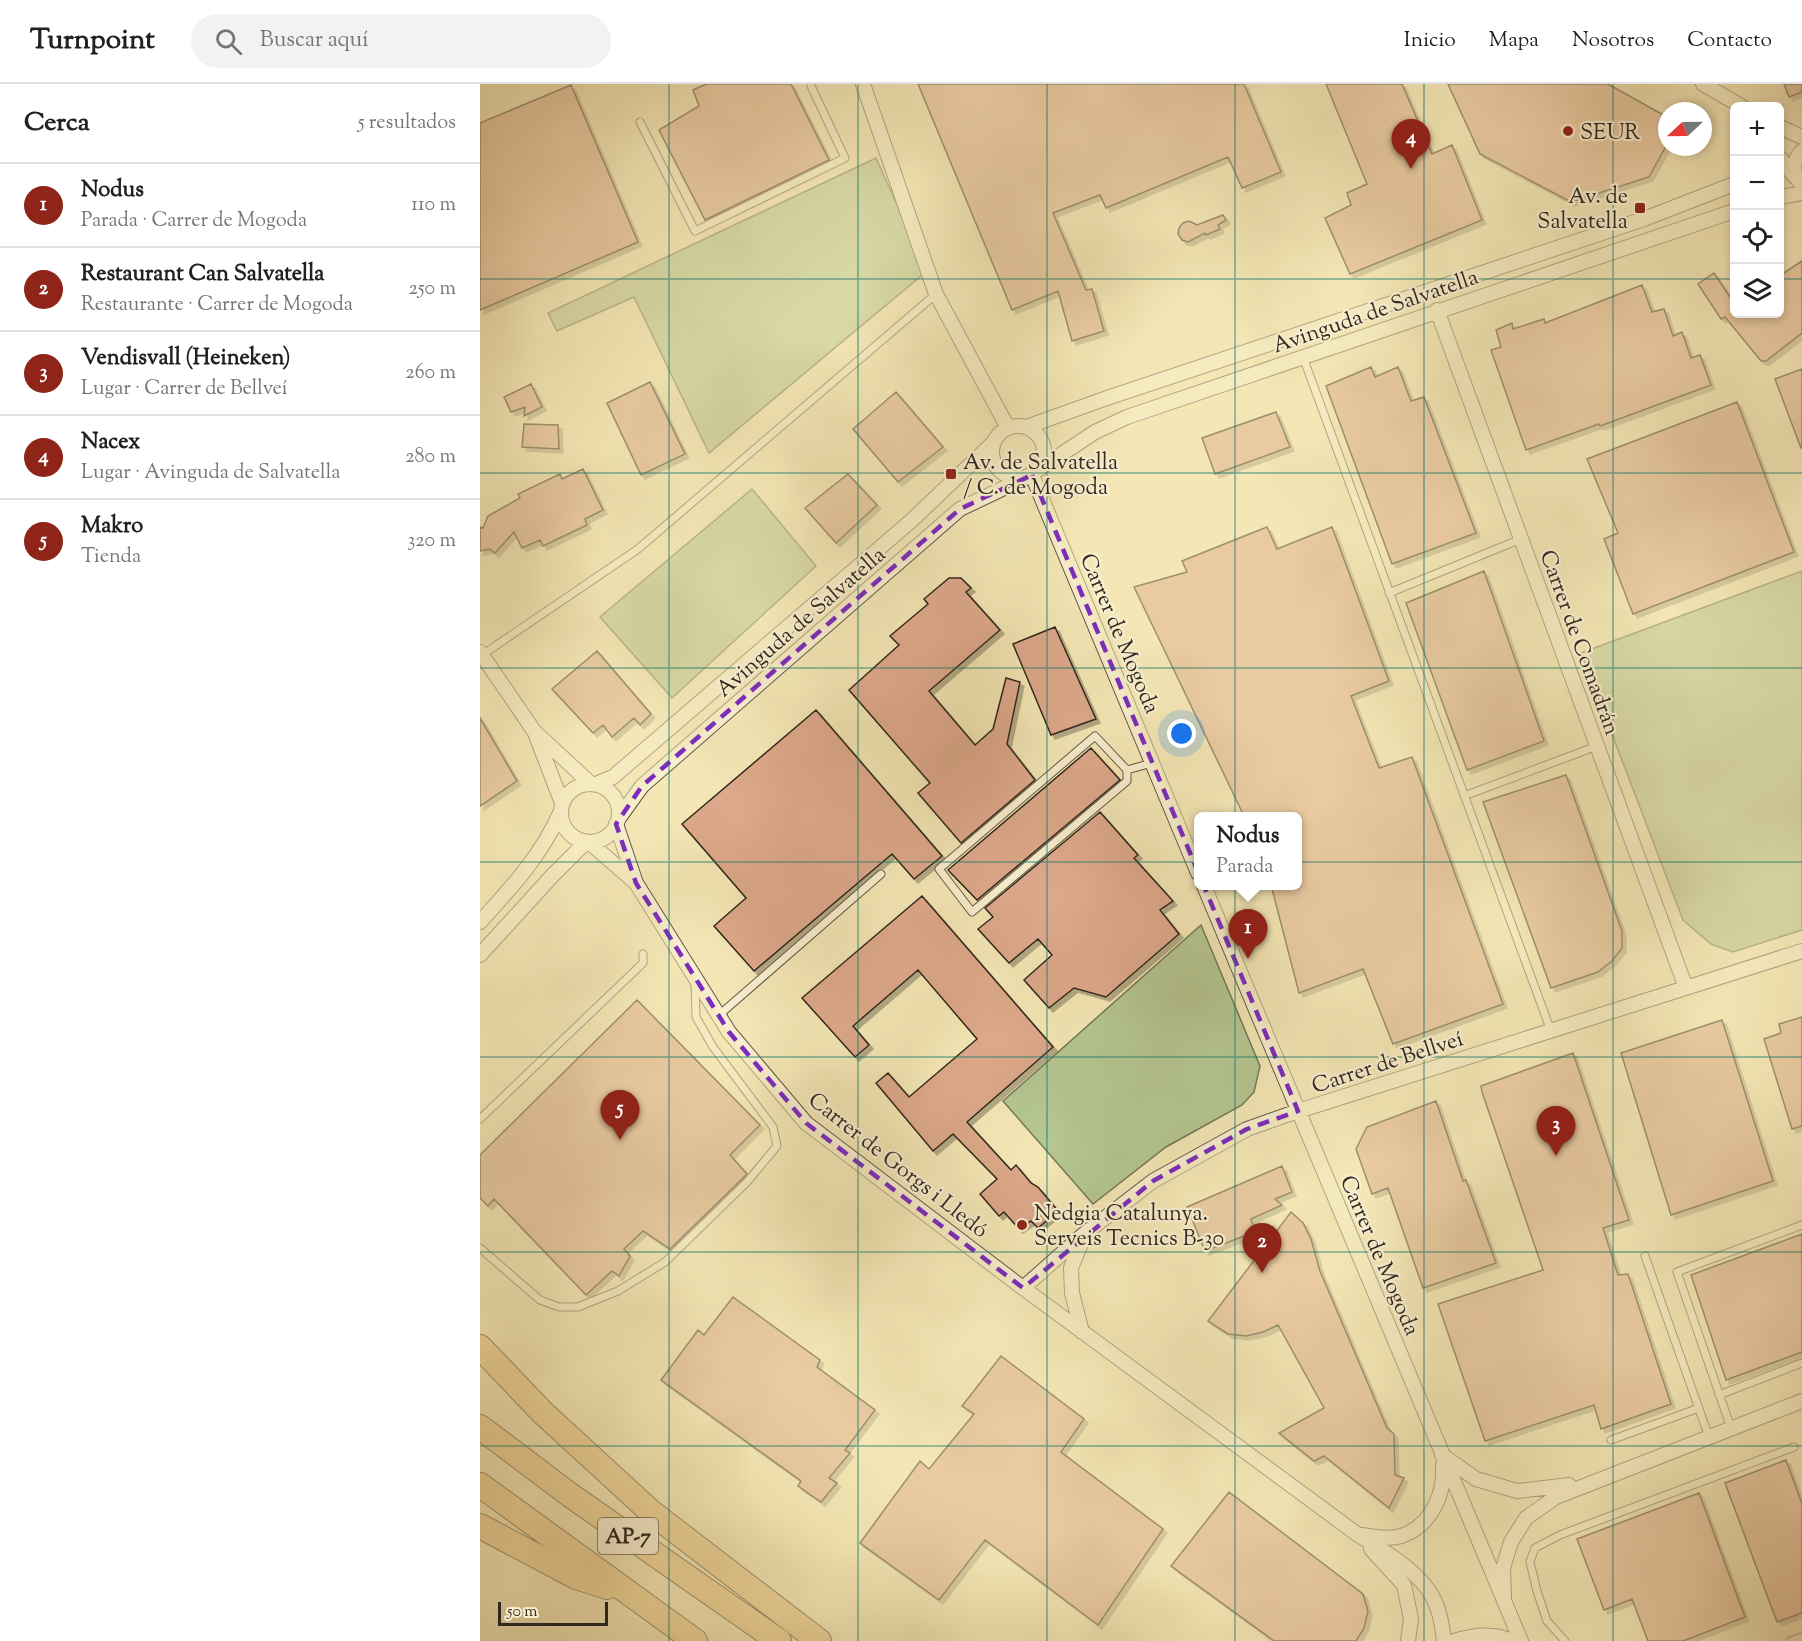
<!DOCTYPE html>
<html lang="es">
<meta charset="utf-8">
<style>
:root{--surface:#fff;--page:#f2f2f2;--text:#202124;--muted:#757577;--line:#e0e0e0;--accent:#8f2418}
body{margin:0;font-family:"Sorts Mill Goudy",serif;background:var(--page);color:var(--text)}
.controls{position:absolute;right:18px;top:18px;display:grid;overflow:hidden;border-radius:9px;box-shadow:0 3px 9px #0003}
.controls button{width:54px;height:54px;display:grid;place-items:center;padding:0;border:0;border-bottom:2px solid var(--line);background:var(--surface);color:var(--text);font:30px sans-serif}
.compass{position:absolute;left:1178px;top:18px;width:54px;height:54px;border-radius:50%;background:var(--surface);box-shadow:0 3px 9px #0003;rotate:248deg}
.scale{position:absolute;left:18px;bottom:15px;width:110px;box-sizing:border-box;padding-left:6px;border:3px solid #31281f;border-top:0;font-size:16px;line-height:21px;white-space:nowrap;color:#31281f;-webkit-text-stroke:4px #f8efcf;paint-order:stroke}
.you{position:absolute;left:702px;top:650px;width:21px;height:21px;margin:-15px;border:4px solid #fff;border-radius:50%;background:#1a73e8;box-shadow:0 0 0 9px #1a73e833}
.badge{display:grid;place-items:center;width:39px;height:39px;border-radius:50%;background:var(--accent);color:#fff;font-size:20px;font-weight:700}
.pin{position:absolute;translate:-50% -50px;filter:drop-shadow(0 2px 3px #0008)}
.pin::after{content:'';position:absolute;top:32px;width:21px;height:18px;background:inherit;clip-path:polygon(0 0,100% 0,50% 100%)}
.popup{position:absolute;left:714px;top:728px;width:108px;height:78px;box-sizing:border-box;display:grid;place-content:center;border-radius:9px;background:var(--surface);filter:drop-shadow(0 2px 4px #0005);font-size:20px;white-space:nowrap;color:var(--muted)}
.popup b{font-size:22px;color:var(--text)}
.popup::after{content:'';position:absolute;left:50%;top:100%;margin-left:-12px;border:12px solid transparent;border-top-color:var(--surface)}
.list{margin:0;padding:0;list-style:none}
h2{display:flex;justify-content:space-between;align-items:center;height:78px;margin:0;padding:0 24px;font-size:26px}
h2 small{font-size:20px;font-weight:400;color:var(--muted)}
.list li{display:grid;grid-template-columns:39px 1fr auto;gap:18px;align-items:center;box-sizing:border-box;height:84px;padding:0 24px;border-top:2px solid var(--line)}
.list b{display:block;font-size:22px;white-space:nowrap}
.list p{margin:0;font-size:20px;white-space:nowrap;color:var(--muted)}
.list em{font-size:20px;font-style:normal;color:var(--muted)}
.icon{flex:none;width:33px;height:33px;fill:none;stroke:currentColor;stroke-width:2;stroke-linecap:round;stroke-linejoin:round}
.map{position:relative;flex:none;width:1322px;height:1557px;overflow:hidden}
header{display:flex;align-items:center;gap:36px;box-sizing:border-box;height:84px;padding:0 30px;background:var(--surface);border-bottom:2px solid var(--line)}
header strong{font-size:28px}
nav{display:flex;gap:33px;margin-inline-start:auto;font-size:21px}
.search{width:420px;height:54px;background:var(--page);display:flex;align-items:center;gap:15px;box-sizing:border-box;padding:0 21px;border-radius:33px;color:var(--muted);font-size:22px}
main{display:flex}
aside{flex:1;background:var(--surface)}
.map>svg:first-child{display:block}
.green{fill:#b5c792;stroke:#737858;stroke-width:1.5}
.building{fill:#dda88b;stroke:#31281f;stroke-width:1.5;filter:url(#shadow)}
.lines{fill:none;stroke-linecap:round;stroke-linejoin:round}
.lane-casing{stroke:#625844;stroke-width:9}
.street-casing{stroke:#625844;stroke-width:16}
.highway-casing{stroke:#31281f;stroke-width:26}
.lane{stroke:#f8efcf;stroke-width:7}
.street{stroke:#f8efcf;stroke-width:14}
.highway{stroke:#eac47a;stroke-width:24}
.marked{fill:none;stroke:#7b2cbf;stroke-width:4.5;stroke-dasharray:12 8;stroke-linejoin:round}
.grid{fill:none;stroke:#0f766e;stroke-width:1.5;stroke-opacity:0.55}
.poi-dot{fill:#8f2418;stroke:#f8efcf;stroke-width:2}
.labels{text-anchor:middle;stroke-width:4.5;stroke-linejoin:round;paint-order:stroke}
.shield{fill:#f8efcf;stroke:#6d6454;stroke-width:1.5}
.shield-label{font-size:21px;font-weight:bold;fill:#31281f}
.poi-label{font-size:22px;fill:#31281f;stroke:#f8efcf;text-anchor:start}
.street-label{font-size:22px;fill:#31281f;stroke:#f8efcf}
</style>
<header>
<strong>Turnpoint</strong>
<div class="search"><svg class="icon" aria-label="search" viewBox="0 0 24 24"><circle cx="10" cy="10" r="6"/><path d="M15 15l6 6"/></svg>Buscar aquí</div>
<nav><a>Inicio</a><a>Mapa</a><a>Nosotros</a><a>Contacto</a></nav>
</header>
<main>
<aside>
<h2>Cerca<small>5 resultados</small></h2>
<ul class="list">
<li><span class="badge">1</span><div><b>Nodus</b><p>Parada · Carrer de Mogoda</p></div><em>110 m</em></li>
<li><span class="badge">2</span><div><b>Restaurant Can Salvatella</b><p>Restaurante · Carrer de Mogoda</p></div><em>250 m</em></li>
<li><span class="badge">3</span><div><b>Vendisvall (Heineken)</b><p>Lugar · Carrer de Bellveí</p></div><em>260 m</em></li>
<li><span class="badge">4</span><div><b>Nacex</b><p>Lugar · Avinguda de Salvatella</p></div><em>280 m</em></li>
<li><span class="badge">5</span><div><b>Makro</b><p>Tienda</p></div><em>320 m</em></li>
</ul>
</aside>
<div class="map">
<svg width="1322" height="1557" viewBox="0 0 1322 1557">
<defs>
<filter id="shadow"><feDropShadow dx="4" dy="4" stdDeviation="0" flood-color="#0004"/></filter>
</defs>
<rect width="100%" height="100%" fill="#f4e7b5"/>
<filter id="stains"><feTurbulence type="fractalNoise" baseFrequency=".00333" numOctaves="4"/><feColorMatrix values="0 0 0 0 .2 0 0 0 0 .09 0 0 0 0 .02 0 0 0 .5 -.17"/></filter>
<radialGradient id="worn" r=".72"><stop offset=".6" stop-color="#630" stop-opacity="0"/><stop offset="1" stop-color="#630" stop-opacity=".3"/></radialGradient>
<!-- green -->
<path class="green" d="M396 74 447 187 229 369 154 213 77 247 68 229Z
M272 405 336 482 192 614 120 533Z
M1322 487V846L1253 868 1231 860 1203 836 1101 569Z
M721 841 780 982 774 1008 762 1021 686 1063 613 1120 523 1017Z"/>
<!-- building -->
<path class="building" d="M226 0H311L349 76 225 136 179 46 219 22 213 6Z
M438 0H764L801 88 762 104 748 73 626 124 620 111 573 129 606 206 612 205 624 247 592 257 578 207 532 226Z
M846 0H922L952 70 972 61 1002 136 870 190 845 134 871 121 867 109 887 100Z
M968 0H1128L1187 33V60L1169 93 1091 118 1000 70Z
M1304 0H1322V8L1309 13Z
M91 1 158 158 0 226V39Z
M743 131 746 136 738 141 740 145 726 151 725 149 708 158 702 156 698 150 699 144 703 139 709 137 717 141Z
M1322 177V249L1286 277H1281L1245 233 1241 235 1218 200 1234 189 1254 219V230H1299V192Z
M1162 201 1172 228 1184 225 1193 252 1202 248 1211 274 1220 271 1231 301 1120 342 1119 340 1046 366 1011 266 1021 263 1016 246 1032 239 1033 245 1064 235 1065 239Z
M891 283 895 293 918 283 931 317 944 313 996 449 912 480 846 302Z
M1322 285V364H1321L1295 295Z
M170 298 205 370 161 391 127 319Z
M51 300 62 323 44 332 45 323 31 328 24 313Z
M416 308 463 363 418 398 373 345Z
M1257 318 1314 468 1153 530 1124 455 1138 449 1107 375Z
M796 328 810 363 735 390 722 354Z
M44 340 78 341 79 365 42 363Z
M103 385 123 426 105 435 107 441 63 462 60 456 42 464 34 448 15 469 10 465 0 467V443L3 444 8 432 40 414 38 410 80 390 82 395Z
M368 390 397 421 356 459 325 424Z
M787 443 797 465 852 443 909 597 871 612 899 684 932 673 1023 920 913 960 883 885 819 909 791 801H818V732H764L654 503 707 488 702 477Z
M1004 487 1064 657 987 686 926 519Z
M469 494H481L491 504 486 508 520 546 449 607 495 661 513 645 526 594 540 598 527 660 555 696 481 759 438 709 450 699 369 606 419 561 410 552 448 520 444 515Z
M575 543 616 635 571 651 533 560Z
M117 567 171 630 160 641 154 634 132 653 123 641 113 649 72 605Z
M336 626 462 772 434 795 412 770 274 887 234 842 266 814 202 740Z
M0 634 37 697 0 722Z
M611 664 640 696 497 816 468 786Z
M1086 691 1142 847V864L1132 877 1118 888 1071 904 1003 718Z
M620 728 658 771 654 774 693 817 680 826 699 850 626 913 594 904 569 924 544 896 572 871 558 855 529 879 498 845 513 833 505 824Z
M442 812 573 963 487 1038 531 1086 536 1081 551 1099 558 1103 578 1127 558 1144 551 1137 539 1145 524 1128 519 1132 500 1110 517 1095 473 1050 453 1067 396 999 408 989 429 1013 497 955 438 886 373 942 389 961 375 973 322 914Z
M157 916 280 1041 250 1071 267 1090 263 1094 190 1165 163 1147 144 1165 150 1172 139 1192 132 1187 106 1211 14 1115 8 1122 0 1114V1071Z
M1322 933V1042L1312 1045 1284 955 1301 949 1299 940Z
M1242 936 1293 1097 1191 1131 1141 969Z
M1093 969 1149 1136 1123 1144 1138 1191 1148 1190 1191 1320 1121 1345 1114 1321 1005 1357 958 1220 1063 1186 1002 1008 1001 1002Z
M956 1017 983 1097 986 1096 1016 1179 943 1204 908 1104 892 1110 876 1065 887 1043Z
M802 1082 812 1108 795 1115 802 1121 771 1135 775 1148 725 1167 707 1123Z
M811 1128 823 1139 831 1155 840 1187 907 1344 914 1350 915 1391 924 1394 909 1424 844 1372 834 1377 799 1349 844 1324 798 1241 783 1248 766 1252 748 1250 728 1237Z
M1322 1150V1268L1246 1296 1211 1191Z
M253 1213 340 1276 337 1283 395 1326 365 1366 370 1369 349 1394 357 1399 341 1418 318 1402 321 1397 181 1296 218 1246 224 1251Z
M521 1272 604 1335 581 1368 683 1445 618 1541 505 1456 459 1516 380 1459 440 1377 449 1385 494 1330 482 1322Z
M1306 1376 1322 1420V1529L1297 1538 1245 1399Z
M749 1408 883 1510 888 1527 884 1544 876 1557H794L691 1482Z
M1219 1409 1265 1533 1203 1557H1168L1152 1515 1124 1526 1097 1455Z"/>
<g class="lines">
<!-- lane casing -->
<g class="lane-casing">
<path id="lane" d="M160 38 215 147 365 74 331 2
M823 273 1071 947
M909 509 1041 455
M2 571 158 465 456 210
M647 686V697L492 828 459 785 615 652 647 686 672 679
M984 712 1117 662
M238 932 401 790
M0 1035 163 879V870
M0 1164 60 1216 79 1223H98L138 1207 185 1178 267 1098 297 1062 293 1043 233 963 216 933 215 899
M1165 1172 1229 1353
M1239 1311 1322 1279
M1251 1344 1197 1188 1322 1141
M1131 1356 1219 1324
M1085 1557 1067 1537 1057 1507 1050 1478 1055 1464 1080 1451 1314 1363
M1310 1557 1322 1553"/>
</g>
<!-- street casing -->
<g class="street-casing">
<path id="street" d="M383 0 456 210 528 344
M1223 0 1261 22
M1300 43 1322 53
M1322 67C1312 77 1312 90 1322 101
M1300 74 1315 93
M1300 113 1322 109
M957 226 1206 904
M512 368a26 26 0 1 1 52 0a26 26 0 1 1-52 0Z
M546 343 627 314 1164 135 1254 100
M559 385 615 348 647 333 1254 127
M552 391 718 789
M0 568 54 647 111 700
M55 649 82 719
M81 729a29 29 0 1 1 58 0a29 29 0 1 1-58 0Z
M116 700 133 693 431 437 514 358
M139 734 162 702 480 425 545 394
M136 740 156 799 249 948 326 1039 543 1204 877 1450C902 1466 938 1486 952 1512 960 1526 962 1541 964 1557
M110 759 156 799
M724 802 1041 1557
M0 838C31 804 61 772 80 729
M0 871 72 792 106 758
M543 1204 604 1150 673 1097 767 1045 818 1027 1322 867
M602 1248 592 1209 591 1184 604 1152
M962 1371 996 1395 1037 1407 1089 1401
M882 1451C896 1453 911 1456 924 1451 952 1440 965 1409 963 1381
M891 1465 924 1501 931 1535 928 1557
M1024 1513 1023 1484 1031 1458 1046 1434 1076 1413 1322 1317
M974 1557C993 1551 1013 1548 1031 1557"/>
</g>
<!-- highway casing -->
<g class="highway-casing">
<path id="highway" d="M0 1263 62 1328 171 1428 339 1557
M0 1343 90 1411 299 1557
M0 1401 215 1557
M0 1442 96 1493 127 1503"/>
</g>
<!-- lane -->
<use href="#lane" class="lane"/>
<!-- street -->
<use href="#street" class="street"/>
<!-- highway -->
<use href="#highway" class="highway"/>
</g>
<!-- marked area -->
<path d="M0 0H1322V1557H0ZM552 391 818 1027 767 1045 673 1097 543 1204 326 1039 249 948 156 799 136 740 162 702 480 425Z" fill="#f4e7b5" fill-opacity=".55" fill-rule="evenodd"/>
<path class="marked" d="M552 391 818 1027 767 1045 673 1097 543 1204 326 1039 249 948 156 799 136 740 162 702 480 425Z"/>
<!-- grid -->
<path class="grid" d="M189 0V1557M378 0V1557M567 0V1557M755 0V1557M944 0V1557M1133 0V1557M0 195H1254M1300 195H1322M0 389H1322M0 584H1322M0 778H1322M0 973H1322M0 1168H1322M0 1362H1322"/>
<!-- markers -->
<g class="poi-dot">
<circle cx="1088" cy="47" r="6"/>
<rect x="1154" y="118" width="12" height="12" rx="3"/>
<rect x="465" y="384" width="12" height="12" rx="3"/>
<circle cx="542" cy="1141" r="6"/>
</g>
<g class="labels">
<!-- shield labels -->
<rect class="shield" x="118" y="1434" width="60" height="36" rx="4.5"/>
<g class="shield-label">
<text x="148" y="1459">AP-7</text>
</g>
<!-- poi labels -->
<g class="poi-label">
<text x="1100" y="55">SEUR</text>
<text x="1148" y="119" text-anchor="end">Av. de<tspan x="1148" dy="25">Salvatella</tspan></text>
<text x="483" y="385">Av. de Salvatella<tspan x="483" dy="25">/ C. de Mogoda</tspan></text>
<text x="554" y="1136">Nedgia Catalunya.<tspan x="554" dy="25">Serveis Tecnics B-30</tspan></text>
</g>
<!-- street labels -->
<g class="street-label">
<text transform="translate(895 226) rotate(-19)" y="8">Avinguda de Salvatella</text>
<text transform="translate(320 537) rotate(-41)" y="8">Avinguda de Salvatella</text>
<text transform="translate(641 549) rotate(67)" y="8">Carrer de Mogoda</text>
<text transform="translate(1101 558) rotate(70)" y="8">Carrer de Comadrán</text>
<text transform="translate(907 977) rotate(-18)" y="8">Carrer de Bellveí</text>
<text transform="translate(419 1080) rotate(38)" y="8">Carrer de Gorgs i Lledó</text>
<text transform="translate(901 1171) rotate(67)" y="8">Carrer de Mogoda</text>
</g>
</g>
<rect width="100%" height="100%" filter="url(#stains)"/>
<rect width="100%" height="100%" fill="url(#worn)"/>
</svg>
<div class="controls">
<button>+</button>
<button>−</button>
<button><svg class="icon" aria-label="locate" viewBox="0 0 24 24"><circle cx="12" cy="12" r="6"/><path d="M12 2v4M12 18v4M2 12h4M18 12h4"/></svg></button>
<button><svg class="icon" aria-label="layers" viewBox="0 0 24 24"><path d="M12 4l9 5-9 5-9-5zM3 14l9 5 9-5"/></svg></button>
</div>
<svg class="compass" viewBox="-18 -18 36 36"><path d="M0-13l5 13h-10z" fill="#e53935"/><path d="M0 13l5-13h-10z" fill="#757577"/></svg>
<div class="scale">50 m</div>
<div class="you"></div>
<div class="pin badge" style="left:768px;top:875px">1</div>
<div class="popup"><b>Nodus</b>Parada</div>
<div class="pin badge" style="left:782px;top:1189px">2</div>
<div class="pin badge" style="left:1076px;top:1072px">3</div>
<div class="pin badge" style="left:931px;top:85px">4</div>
<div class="pin badge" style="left:140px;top:1056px">5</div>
</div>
</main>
